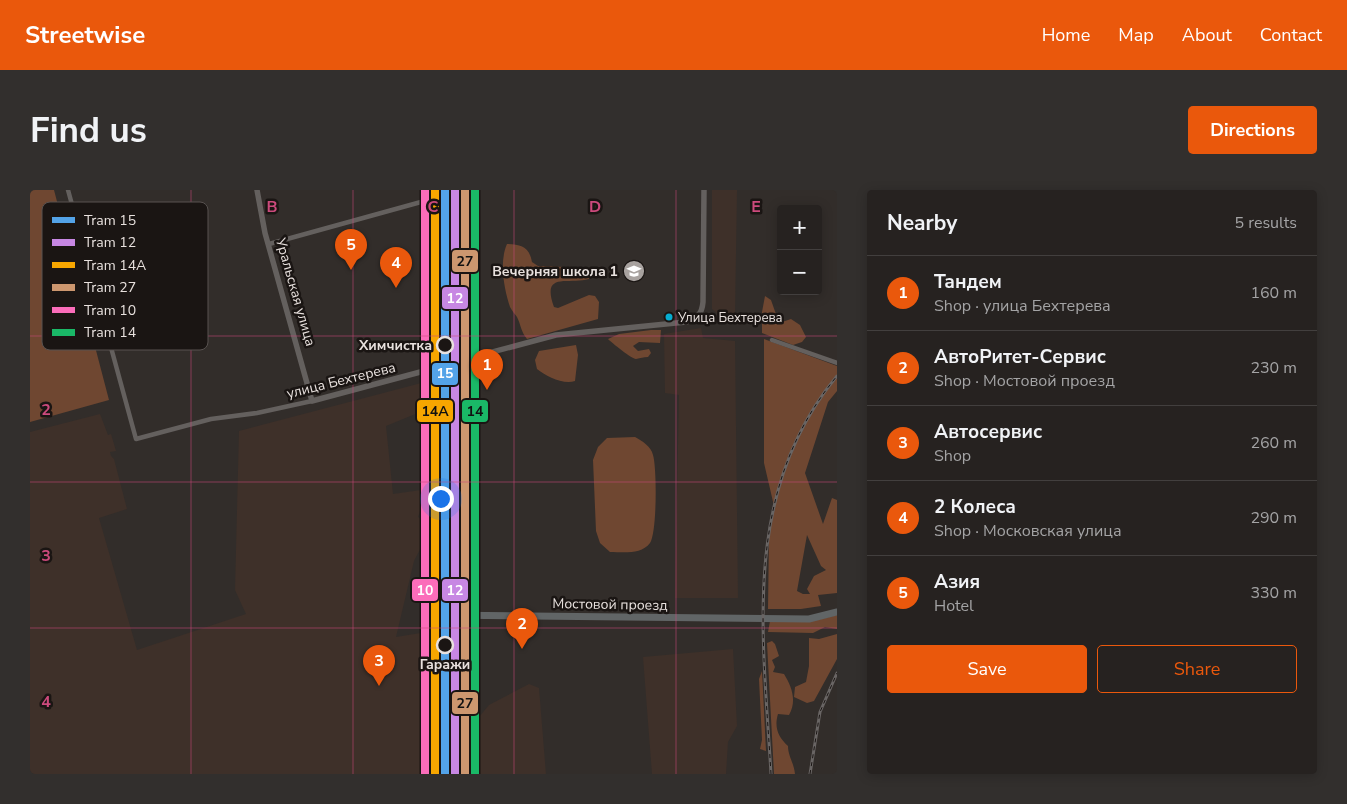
<!DOCTYPE html>
<meta charset="utf-8">
<style>
:root{--surface:#262220;--page:#322f2d;--text:#f1f3f6;--muted:#a4a4a5;--line:#423f3e;--accent:#ea580c}
body{margin:0;font-family:"Nunito Sans",sans-serif;background:var(--page);color:var(--text)}
.controls{position:absolute;right:15px;top:15px;display:grid;overflow:hidden;border-radius:5px;box-shadow:0 2px 12px #0003}
.controls button{width:45px;height:45px;display:grid;place-items:center;padding:0;border:0;border-bottom:1px solid var(--line);background:var(--surface);color:var(--text);font:25px sans-serif}
.you{position:absolute;left:410px;top:308px;width:18px;height:18px;margin:-12px;border:4px solid #fff;border-radius:50%;background:#1a73e8;box-shadow:0 0 0 8px #1a73e833}
.badge{display:grid;place-items:center;width:32px;height:32px;border-radius:50%;background:var(--accent);color:#fff;font-size:16px;font-weight:700}
.pin{position:absolute;translate:-50% -41px;filter:drop-shadow(0 1px 2px #0008)}
.pin::after{content:'';position:absolute;top:26px;width:18px;height:15px;background:inherit;clip-path:polygon(0 0,100% 0,50% 100%)}
.list{margin:0;padding:0;list-style:none}
h2{display:flex;justify-content:space-between;align-items:center;height:65px;margin:0;padding:0 20px;font-size:21px}
h2 small{font-size:16px;font-weight:400;color:var(--muted)}
.list li{display:grid;grid-template-columns:32px 1fr auto;gap:15px;align-items:center;box-sizing:border-box;height:75px;padding:0 20px;border-top:1px solid var(--line)}
.list b{display:block;font-size:19px;white-space:nowrap}
.list p{margin:0;font-size:16px;white-space:nowrap;color:var(--muted)}
.list em{font-size:16px;font-style:normal;color:var(--muted)}
.actions{display:flex;gap:10px;padding:15px 20px}
.actions a{flex:1;padding:11px 0;border:1px solid var(--accent);border-radius:5px;text-align:center;font-size:18px;color:var(--accent)}
.actions .main{background:var(--accent);color:#fff}
.map{position:relative;flex:none;width:807px;height:584px;overflow:hidden;border-radius:5px}
header{display:flex;align-items:center;gap:30px;box-sizing:border-box;height:70px;padding:0 25px;background:var(--accent);color:#fff}
header strong{font-size:24px}
nav{display:flex;gap:28px;margin-inline-start:auto;font-size:18px}
.intro{display:flex;align-items:center;justify-content:space-between;box-sizing:border-box;height:120px;padding:0 30px}
h1{margin:0;font-size:35px}
.button{padding:12px 22px;border-radius:5px;background:var(--accent);color:#fff;font-size:18px;font-weight:700}
main{display:flex;gap:30px;padding:0 30px}
aside{flex:1;background:var(--surface);border-radius:5px;box-shadow:0 2px 12px #0003}
.map>svg:first-child{display:block}
.built{fill:#3e3029}
.green{fill:#6f4731;fill-rule:evenodd}
.lines{fill:none;stroke-linecap:round;stroke-linejoin:round}
.minor{stroke:#64605e;stroke-width:4.5}
.tertiary{stroke:#64605e;stroke-width:5.5}
.primary{stroke:#616566;stroke-width:7}
.rail-casing{stroke:#696564;stroke-width:3}
.rail{stroke:#1a1513;stroke-width:1;stroke-dasharray:4;stroke-linecap:butt}
.tram-1-casing{stroke:#1a1513;stroke-width:11}
.tram-2-casing{stroke:#1a1513;stroke-width:11}
.tram-3-casing{stroke:#1a1513;stroke-width:11}
.tram-4-casing{stroke:#1a1513;stroke-width:11}
.tram-5-casing{stroke:#1a1513;stroke-width:11}
.tram-6-casing{stroke:#1a1513;stroke-width:11}
.tram-1{stroke:#53a3e8;stroke-width:8}
.tram-2{stroke:#c787e3;stroke-width:8}
.tram-3{stroke:#f7a600;stroke-width:8}
.tram-4{stroke:#cd976f;stroke-width:8}
.tram-5{stroke:#fb6dba;stroke-width:8}
.tram-6{stroke:#1ab867;stroke-width:8}
.grid{fill:none;stroke:#cc4a7c;stroke-width:1;stroke-opacity:0.55}
.bus-dot{fill:#06acd0;stroke:#1a1513;stroke-width:2}
.stop-dot{fill:#1a1513;stroke:#e8e1de;stroke-width:2.5}
.labels{text-anchor:middle;stroke-width:5;stroke-linejoin:round;paint-order:stroke}
.bus-label{font-size:13px;fill:#e8e1de;stroke:#1a1513;text-anchor:start}
.poi-label{font-size:14px;font-weight:bold;fill:#e8e1de;stroke:#1a1513;text-anchor:end}
.street-label{font-size:14px;fill:#e8e1de;stroke:#1a1513}
.stop-label{font-size:14px;font-weight:bold;fill:#e8e1de;stroke:#1a1513;text-anchor:end}
.key{fill:#1a1513;stroke:#585250;stroke-width:1}
.key-label{font-size:14px;fill:#e8e1de}
.grid-label{font-size:16px;text-anchor:middle;font-weight:bold;fill:#cc4a7c;stroke:#1a1513;stroke-width:5;stroke-linejoin:round;paint-order:stroke}
.line-badge{stroke:#1a1513;stroke-width:2}
.badge-label{font-size:14px;text-anchor:middle;font-weight:bold;fill:#fff}
.pale-badge-label{font-size:14px;text-anchor:middle;font-weight:bold;fill:#111}
</style>
<header>
<strong>Streetwise</strong>
<nav><a>Home</a><a>Map</a><a>About</a><a>Contact</a></nav>
</header>
<div class="intro"><h1>Find us</h1><a class="button">Directions</a></div>
<main>
<div class="map">
<svg width="807" height="584" viewBox="0 0 807 584">
<rect width="100%" height="100%" fill="#322d2a"/>
<!-- built -->
<path class="built" d="M682 0H707L705 126 689 125 682 119Z
M671 138 673 148 705 151 708 408H645L649 205 635 203 634 144Z
M399 191 400 218 356 236 363 304 398 299 388 327 402 336 384 371 366 447 397 442 399 584H0V242L70 224 78 245 81 244 86 261 80 262 81 266 84 269 97 319 69 328 107 460 216 424 205 400 209 241Z
M703 459 707 536 698 552 696 584H622L613 467Z
M499 494 509 498 516 584H440L439 555 449 527 459 515Z"/>
<!-- green -->
<path class="green" d="M0 0H24L79 210 0 232Z
M477 54C491 55 499 56 502 72L508 76 562 78 564 83 559 89C538 95 511 81 524 117L528 118 559 105 565 106 569 112 568 129 497 149C491 142 491 135 487 127 485 124 482 121 480 117 474 99 469 72 477 54Z
M735 106 741 110 748 130 752 132 761 129 770 135 776 147 772 152 763 155 732 143V122Z
M621 140H631L630 153 609 152 603 156 608 161 619 159 621 163 618 167C613 167 611 168 606 169 602 169 582 153 578 149L589 144Z
M734 149 807 176V201L798 212 775 283 793 334 802 308 807 310V403L788 405 791 416 771 419H738L739 344 744 316 734 273ZM777 345 791 376 796 380 784 386 777 399 780 404H773L767 401Z
M546 155 548 165 545 191C533 195 516 186 507 179L505 170 509 161Z
M605 247C612 251 621 256 623 265 627 278 627 343 620 353 611 365 593 362 580 362L570 353 566 341 563 270 568 257 577 248Z
M807 425V439L795 437 783 443 738 442 740 431 787 430Z
M807 444V469L784 511 777 513 764 507 765 497 776 492 779 476V448L789 449Z
M742 451 745 454 749 466 742 470 745 477 743 482 754 484C762 497 767 511 759 525L748 524C744 537 748 547 758 556 758 566 764 573 765 584H744L737 453Z
M732 481 736 561 730 559 732 550 729 489Z"/>
<g class="lines">
<!-- minor -->
<path class="minor" d="M38 0 106 249 181 229 227 223 282 211
M239 54 409 7
M742 150 807 173"/>
<!-- tertiary -->
<path class="tertiary" d="M227 0 235 43 282 211 409 177
M421 173 526 145 656 132C667 129 672 124 673 112L674 0"/>
<!-- primary -->
<path class="primary" d="M409 0 410 584
M410 425 779 429 807 422
M421 584V0"/>
<!-- rail casing -->
<g class="rail-casing">
<path id="rail" d="M741 584C733 445 711 302 807 186
M780 584 790 522 807 483"/>
</g>
<!-- rail -->
<use href="#rail" class="rail"/>
<!-- tram-1 casing -->
<g class="tram-1-casing">
<path id="tram-1" d="M415 0V584"/>
</g>
<!-- tram-2 casing -->
<g class="tram-2-casing">
<path id="tram-2" d="M425 0V584"/>
</g>
<!-- tram-3 casing -->
<g class="tram-3-casing">
<path id="tram-3" d="M405 0V584"/>
</g>
<!-- tram-4 casing -->
<g class="tram-4-casing">
<path id="tram-4" d="M435 0V584"/>
</g>
<!-- tram-5 casing -->
<g class="tram-5-casing">
<path id="tram-5" d="M395 0V584"/>
</g>
<!-- tram-6 casing -->
<g class="tram-6-casing">
<path id="tram-6" d="M445 0V584"/>
</g>
<!-- tram-1 -->
<use href="#tram-1" class="tram-1"/>
<!-- tram-2 -->
<use href="#tram-2" class="tram-2"/>
<!-- tram-3 -->
<use href="#tram-3" class="tram-3"/>
<!-- tram-4 -->
<use href="#tram-4" class="tram-4"/>
<!-- tram-5 -->
<use href="#tram-5" class="tram-5"/>
<!-- tram-6 -->
<use href="#tram-6" class="tram-6"/>
</g>
<!-- grid -->
<path class="grid" d="M161 0V584M323 0V584M484 0V584M646 0V584M0 146H807M0 292H807M0 438H807"/>
<!-- icons -->
<defs>
<g id="school-disc" transform="scale(1.125)"><circle r="9.5" fill="#a8a29f" stroke="#1a1513"/><path d="M0-5L7-2L0 1L-7-2ZM-4 1L0 2.5L4 1V4Q0 6-4 4Z" fill="#fff"/></g>
</defs>
<g fill-rule="evenodd">
<use href="#school-disc" x="604" y="81"/>
</g>
<!-- markers -->
<circle class="bus-dot" cx="639" cy="127" r="4.5"/>
<g class="stop-dot">
<circle cx="415" cy="155" r="8"/>
<circle cx="415" cy="455" r="8"/>
</g>
<g class="labels">
<!-- bus labels -->
<g class="bus-label">
<text x="648" y="132">Улица Бехтерева</text>
</g>
<!-- poi labels -->
<g class="poi-label">
<text x="588" y="86">Вечерняя школа 1</text>
</g>
<!-- street labels -->
<g class="street-label">
<text transform="translate(266 102) rotate(74)" y="5">Уральская улица</text>
<text transform="translate(311 190) rotate(-14)" y="5">улица Бехтерева</text>
<text transform="translate(580 414) rotate(1)" y="5">Мостовой проезд</text>
</g>
<!-- stop labels -->
<g class="stop-label">
<text x="402" y="160">Химчистка</text>
<text x="415" y="479" text-anchor="middle">Гаражи</text>
</g>
</g>
<!-- legend -->
<rect x="12" y="12" width="166" height="148" rx="8" class="key"/>
<rect x="22" y="27" width="23" height="6" fill="#53a3e8"/>
<rect x="22" y="49" width="23" height="7" fill="#c787e3"/>
<rect x="22" y="72" width="23" height="6" fill="#f7a600"/>
<rect x="22" y="94" width="23" height="7" fill="#cd976f"/>
<rect x="22" y="117" width="23" height="6" fill="#fb6dba"/>
<rect x="22" y="139" width="23" height="7" fill="#1ab867"/>
<g class="key-label">
<text x="54" y="35">Tram 15</text>
<text x="54" y="57">Tram 12</text>
<text x="54" y="80">Tram 14А</text>
<text x="54" y="102">Tram 27</text>
<text x="54" y="125">Tram 10</text>
<text x="54" y="147">Tram 14</text>
</g>
<g class="grid-label">
<text x="242" y="22">B</text>
<text x="403" y="22">C</text>
<text x="565" y="22">D</text>
<text x="726" y="22">E</text>
<text x="16" y="225">2</text>
<text x="16" y="371">3</text>
<text x="16" y="517">4</text>
</g>
<g class="line-badge">
<rect x="421" y="59" width="28" height="24" rx="5" fill="#cd976f"/>
<rect x="411" y="96" width="28" height="24" rx="5" fill="#c787e3"/>
<rect x="401" y="172" width="28" height="24" rx="5" fill="#53a3e8"/>
<rect x="386" y="209" width="38" height="24" rx="5" fill="#f7a600"/>
<rect x="431" y="209" width="28" height="24" rx="5" fill="#1ab867"/>
<rect x="381" y="388" width="28" height="24" rx="5" fill="#fb6dba"/>
<rect x="411" y="388" width="28" height="24" rx="5" fill="#c787e3"/>
<rect x="421" y="501" width="28" height="24" rx="5" fill="#cd976f"/>
</g>
<g class="badge-label">
<text x="425" y="113">12</text>
<text x="415" y="188">15</text>
<text x="395" y="405">10</text>
<text x="425" y="405">12</text>
</g>
<g class="pale-badge-label">
<text x="435" y="76">27</text>
<text x="405" y="226">14А</text>
<text x="445" y="226">14</text>
<text x="435" y="518">27</text>
</g>
</svg>
<div class="controls">
<button>+</button>
<button>−</button>
</div>
<div class="you"></div>
<div class="pin badge" style="left:457px;top:200px">1</div>
<div class="pin badge" style="left:492px;top:459px">2</div>
<div class="pin badge" style="left:349px;top:496px">3</div>
<div class="pin badge" style="left:366px;top:98px">4</div>
<div class="pin badge" style="left:321px;top:80px">5</div>
</div>
<aside>
<h2>Nearby<small>5 results</small></h2>
<ul class="list">
<li><span class="badge">1</span><div><b>Тандем</b><p>Shop · улица Бехтерева</p></div><em>160 m</em></li>
<li><span class="badge">2</span><div><b>АвтоРитет-Сервис</b><p>Shop · Мостовой проезд</p></div><em>230 m</em></li>
<li><span class="badge">3</span><div><b>Автосервис</b><p>Shop</p></div><em>260 m</em></li>
<li><span class="badge">4</span><div><b>2 Колеса</b><p>Shop · Московская улица</p></div><em>290 m</em></li>
<li><span class="badge">5</span><div><b>Азия</b><p>Hotel</p></div><em>330 m</em></li>
</ul>
<div class="actions"><a class="main">Save</a><a>Share</a></div>
</aside>
</main>
